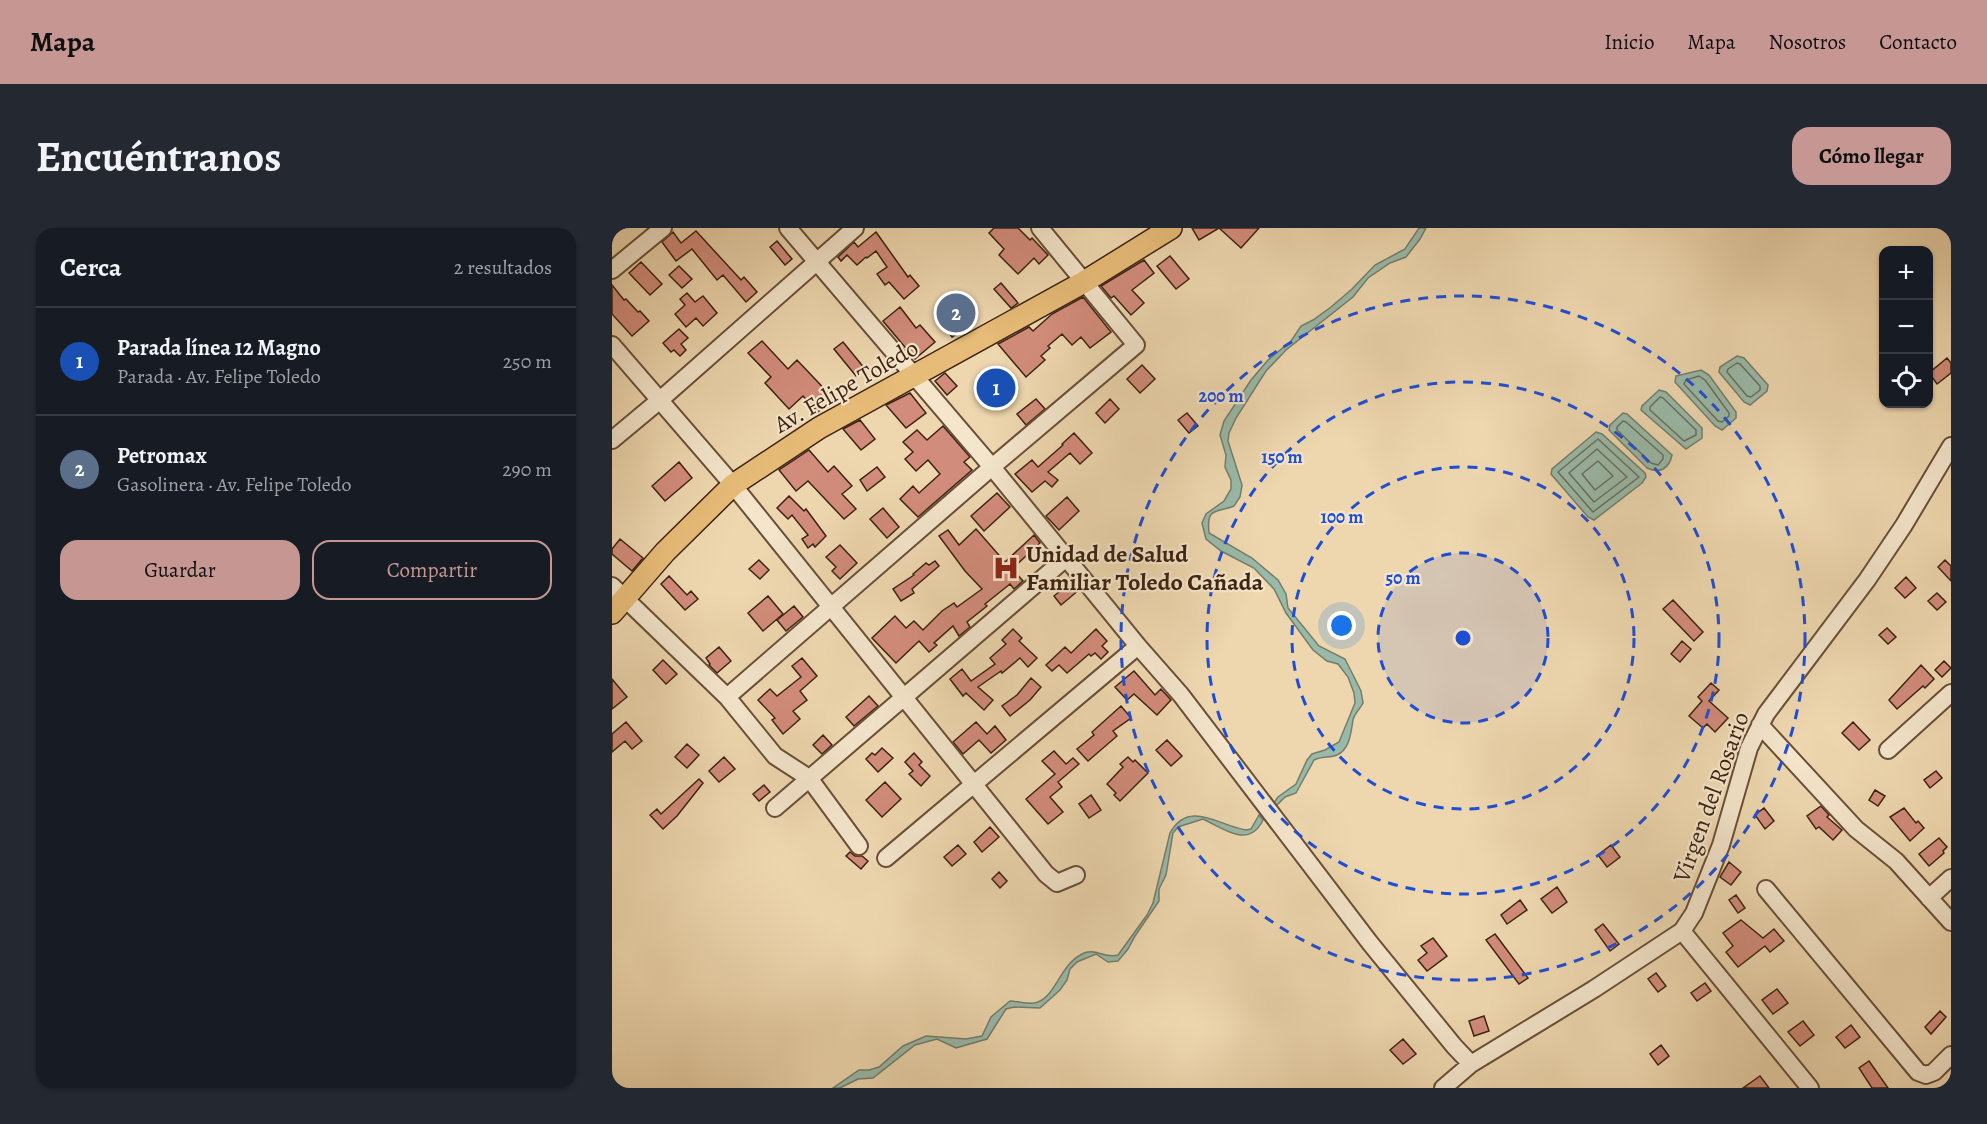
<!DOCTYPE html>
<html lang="es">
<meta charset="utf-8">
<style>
:root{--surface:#171b24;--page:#242831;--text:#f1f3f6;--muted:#9ea1a6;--line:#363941;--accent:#c59692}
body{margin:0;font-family:Alegreya,serif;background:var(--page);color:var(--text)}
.controls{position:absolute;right:18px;top:18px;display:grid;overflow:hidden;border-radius:12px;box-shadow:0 2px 4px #0004}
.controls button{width:54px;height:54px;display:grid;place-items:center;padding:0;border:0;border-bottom:2px solid var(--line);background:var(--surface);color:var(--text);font:30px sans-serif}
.you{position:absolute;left:730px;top:398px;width:21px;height:21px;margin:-15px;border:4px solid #fff;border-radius:50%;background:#1a73e8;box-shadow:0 0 0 9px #1a73e833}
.badge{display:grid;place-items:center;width:39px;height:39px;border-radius:50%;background:var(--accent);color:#fff;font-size:20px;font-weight:700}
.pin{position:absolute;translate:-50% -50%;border:3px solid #fff;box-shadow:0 2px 6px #0006}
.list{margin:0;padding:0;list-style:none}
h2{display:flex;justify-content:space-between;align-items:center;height:78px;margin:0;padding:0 24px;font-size:26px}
h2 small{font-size:20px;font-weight:400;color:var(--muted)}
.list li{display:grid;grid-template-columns:39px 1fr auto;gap:18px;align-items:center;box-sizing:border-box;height:108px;padding:0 24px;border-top:2px solid var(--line)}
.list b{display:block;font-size:22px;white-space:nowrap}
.list p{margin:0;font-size:20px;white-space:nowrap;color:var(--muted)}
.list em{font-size:20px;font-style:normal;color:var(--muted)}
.actions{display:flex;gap:12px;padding:18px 24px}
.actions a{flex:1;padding:14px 0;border:2px solid var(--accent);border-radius:18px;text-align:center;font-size:21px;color:var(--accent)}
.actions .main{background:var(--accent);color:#111}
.icon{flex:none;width:33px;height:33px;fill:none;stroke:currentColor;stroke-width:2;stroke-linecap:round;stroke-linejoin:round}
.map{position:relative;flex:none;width:1339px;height:860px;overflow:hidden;border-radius:18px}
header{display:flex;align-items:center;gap:36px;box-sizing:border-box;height:84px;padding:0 30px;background:var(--accent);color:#111}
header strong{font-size:28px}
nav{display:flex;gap:33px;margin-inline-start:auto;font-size:21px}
.intro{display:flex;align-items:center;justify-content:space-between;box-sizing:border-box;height:144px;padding:0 36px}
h1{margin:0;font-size:42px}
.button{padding:15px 27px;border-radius:18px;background:var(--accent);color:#111;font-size:21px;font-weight:700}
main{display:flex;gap:36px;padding:0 36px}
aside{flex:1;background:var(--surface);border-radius:18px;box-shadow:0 2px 4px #0004}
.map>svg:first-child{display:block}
.water{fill:#99baa9;stroke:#747d6c;stroke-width:1.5}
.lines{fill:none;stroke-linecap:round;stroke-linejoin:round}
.shore{stroke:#6a6e5d;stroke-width:1.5}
.building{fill:#d28c7b;stroke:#3c2211;stroke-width:1.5}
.minor-casing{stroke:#684f38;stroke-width:20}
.major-casing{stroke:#3c2211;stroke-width:24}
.minor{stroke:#f4e5cb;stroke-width:16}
.major{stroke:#e7bc78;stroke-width:21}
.ring{fill:none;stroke:#1d4ed8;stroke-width:3;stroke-dasharray:10 8}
.labels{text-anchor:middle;stroke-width:4.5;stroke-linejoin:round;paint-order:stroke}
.street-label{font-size:24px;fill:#3c2211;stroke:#f4e5cb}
.poi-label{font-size:24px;font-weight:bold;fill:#3c2211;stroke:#f4e5cb;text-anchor:start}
.centre{fill:#1d4ed8;stroke:#f4e5cb;stroke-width:3}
.ring-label{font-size:18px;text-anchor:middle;font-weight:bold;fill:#1d4ed8;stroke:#f4e5cb;stroke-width:4.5;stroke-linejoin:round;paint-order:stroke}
</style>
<header>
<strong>Mapa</strong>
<nav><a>Inicio</a><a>Mapa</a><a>Nosotros</a><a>Contacto</a></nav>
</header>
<div class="intro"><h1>Encuéntranos</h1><a class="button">Cómo llegar</a></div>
<main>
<aside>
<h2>Cerca<small>2 resultados</small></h2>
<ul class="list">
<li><span class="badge" style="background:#1a4fb4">1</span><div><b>Parada línea 12 Magno</b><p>Parada · Av. Felipe Toledo</p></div><em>250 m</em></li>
<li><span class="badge" style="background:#5c6f8a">2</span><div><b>Petromax</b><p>Gasolinera · Av. Felipe Toledo</p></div><em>290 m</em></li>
</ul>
<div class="actions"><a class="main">Guardar</a><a>Compartir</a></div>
</aside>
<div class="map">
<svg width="1339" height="860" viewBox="0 0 1339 860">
<rect width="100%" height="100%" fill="#eed7af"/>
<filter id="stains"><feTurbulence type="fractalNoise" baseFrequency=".00333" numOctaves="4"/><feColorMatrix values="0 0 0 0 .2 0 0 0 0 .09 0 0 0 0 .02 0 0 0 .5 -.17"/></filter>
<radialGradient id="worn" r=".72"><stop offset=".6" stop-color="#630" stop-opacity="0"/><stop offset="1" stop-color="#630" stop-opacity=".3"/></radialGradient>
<!-- water -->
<path class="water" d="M807 0H814L808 11 794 29 778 35 756 50 741 69 674 122 654 143 624 190 617 205 616 213 630 257 628 269 622 278C605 285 594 278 597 305L640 330 666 352 674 366 676 380 707 418 733 431 749 463 751 475C748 481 742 486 741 492 739 504 738 521 725 527 718 530 710 528 702 532L684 565 673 569 663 579 661 576 666 569 684 556 695 532 700 526 713 522 727 514 743 475 742 465 736 449 726 436 715 433 701 422 674 385 662 361 642 340 609 323 594 311 590 295 594 286 612 273 619 261V252L613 239 614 227 608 207 612 193 639 152 656 132 679 113 689 98 701 92 719 79 740 61 763 37 793 21Z
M1125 128 1132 130 1156 157 1155 163 1138 177 1132 174 1107 144 1108 139Z
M1089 142 1097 147 1124 184V190L1110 202 1103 198 1063 154 1064 148Z
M1047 162 1054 164 1090 200V210L1074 221 1029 182 1030 178Z
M1011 185 1015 186 1060 227C1057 241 1048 246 1035 240L997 202 998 197Z
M984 204 990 206 1033 245 1034 249 1030 255 982 292 976 289 939 246 940 241Z
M647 587 651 592C637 621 612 601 591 591L566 599 561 605 554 647 547 661V673L523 708 516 721 506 733 496 734 484 726 465 734 458 741 455 752 448 762 428 780 402 779 394 781 375 811 344 820 325 811 303 817 261 850 246 851 228 860H221L247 842H257L267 839 291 818 314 808 354 811 370 808 379 789 398 773C407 773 418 778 426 774 445 766 448 737 470 726 483 719 492 731 506 727L535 687 541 675 558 605C577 571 607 598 634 602L639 601Z"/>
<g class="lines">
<!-- shore -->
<path class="shore" d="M1125 135 1128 136 1148 158V162L1139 169 1135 168 1115 144 1116 141Z
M1087 148 1093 152 1117 185V188L1110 194 1106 193 1072 156 1074 152Z
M1048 169 1051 170 1084 202V207L1072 213 1038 182V179Z
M1011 193 1014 194 1051 227V231L1046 237 1039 235 1005 202V199Z
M986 211 1027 249 981 284 946 244Z
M985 221 1015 249 982 274 957 245Z
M986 233 1001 248 983 262 970 246Z"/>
</g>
<!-- building -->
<path class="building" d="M382 0H406L418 12 420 10 436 27 427 36 422 30 406 46 387 27 392 21 377 5Z
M580 0H647L629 20 607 0 587 12Z
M84 3 129 52 132 49 145 64 134 74 111 47 105 52 80 21 64 33 50 14 61 4 69 15Z
M264 4 296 49 298 47 307 58 292 71 277 54 273 57 265 46 275 39 264 23 255 30 254 29 245 37 235 27 229 33 226 29 242 14 246 19Z
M165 13 180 31 173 37 158 19Z
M558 28 577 51 564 61 545 38Z
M532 32 542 45 520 62 532 75 519 87 502 68 499 70 489 58Z
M29 34 50 56 38 67 17 45Z
M67 38 80 51 70 60 57 47Z
M389 55 406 75 399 80 382 61Z
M0 57 12 72 14 71 26 84 28 83 37 93 20 108 0 86Z
M75 65 83 74 91 68 105 85 91 98 84 90 74 99 63 86 73 77 68 71Z
M471 69 499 104 478 120 469 109 460 117 450 106 436 118 438 120 429 128 433 132 414 149 386 116 417 99 421 103 440 86Z
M348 74 362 95 340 109 326 88Z
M288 79 304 100 308 97 323 114 303 131 271 93Z
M67 101 76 110 69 116 74 122 68 128 62 122 59 124 51 115Z
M150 113 176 141 185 132 221 170 206 184 191 168 177 181 153 155 159 149 136 125Z
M231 114 253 141 244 148 222 121Z
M1335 130 1339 135V145L1325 156 1317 145Z
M530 137 543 151 528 165 515 151Z
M333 145 345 158 335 167 323 153Z
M298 165 314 185 294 200 274 177Z
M424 171 433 181 414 197 405 186Z
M498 171 507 181 493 195 484 185Z
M575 185 586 198 577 205 566 192Z
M248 192 263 211 249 222 231 201Z
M331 198 358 229 352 234 360 242 306 289 288 271 301 258 307 265 328 246 316 232 304 243 293 231 301 224 291 214 305 202 315 212Z
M462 205 480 225 468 236 458 225 436 244 446 252 440 259 433 253 420 264 403 246 420 232 426 239 451 217 450 216Z
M197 222 216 244 222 238 240 258 230 266 244 281 232 291 196 253 184 263 167 242Z
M67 234 80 250 53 273 40 258Z
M265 239 273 249 255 263 248 252Z
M385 265 398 279 372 303 359 288Z
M177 268 192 283 194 281 214 308 203 319 201 316 196 320 190 311 196 307 180 287 176 291 165 280Z
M455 269 467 283 447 302 434 288Z
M271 280 287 299 275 310 258 291Z
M364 301 393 334 422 307 428 315 400 341 411 353 402 361 398 356 373 376 375 378 355 394 358 399 347 408 341 398 322 415 325 417 317 424 307 413 284 435 260 410 283 388 294 400 302 393 311 402 330 383 342 375 345 379 370 361 353 343 327 308 336 302 347 317Z
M8 311 31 330 20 343 0 326V321Z
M228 317 245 335 228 351 220 343 224 339 214 329Z
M147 332 157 342 148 351 137 341Z
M1333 332 1339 338V353L1326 339Z
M323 333 327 338 300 361 302 365 289 373 281 361 302 347 301 346 314 335 317 337Z
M57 348 75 367 79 363 86 371 73 382 49 356Z
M1294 349 1304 360 1293 370 1283 360Z
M460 353 467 362 449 377 442 368Z
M1325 365 1334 374 1325 382 1316 373Z
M156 368 171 386 151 403 136 385Z
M1061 372 1091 404 1082 413 1051 381Z
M182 378 191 389 174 403 165 392Z
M1275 400 1284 409 1276 416 1267 407Z
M401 401 410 410 407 413 425 430 416 439 408 430 390 445 389 443 366 459 381 472 372 482 354 465 351 468 338 451 350 441 359 453 383 436 378 430 394 416 390 412Z
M484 401 495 413 490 418 496 424 489 431 483 425 479 428 477 426 455 445 447 437 440 443 434 437 453 419 459 425Z
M1070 413 1079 421 1068 434 1059 426Z
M107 419 119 433 105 445 97 437 98 436 94 430Z
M190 430 205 448 188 463 195 472 181 483 188 491 171 506 160 492 163 490 146 472 158 461 165 468 189 449 180 438Z
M51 432 65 446 54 456 41 442Z
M1332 433 1339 440 1330 449 1323 442Z
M1309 437 1322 451 1313 460 1311 458 1285 481 1277 472Z
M522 443 543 467 549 461 559 472 545 487 522 466 515 472 503 459Z
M419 450 429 459 418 472 398 488 390 478 405 467Z
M0 451 15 469 0 481Z
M1099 455 1107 462 1097 473 1116 490 1103 504 1095 496 1091 500 1077 488 1090 473 1086 469Z
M257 468 266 478 242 498 234 489Z
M509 478 519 490 501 503 505 508 476 533 465 521 482 507 480 504Z
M14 494 30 513 20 521 13 513 0 524V506Z
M364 494 375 506 383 498 394 512 379 525 367 512 351 526 341 514Z
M1241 494 1258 512 1247 522 1230 505Z
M211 507 220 517 210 526 201 517Z
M555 512 570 528 559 538 544 522Z
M75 516 87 527 75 540 63 529Z
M270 520 281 530 266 544 254 531 260 525 263 527Z
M442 523 454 536 461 530 467 536 446 554 450 559 438 569 451 584 436 596 414 571 443 546 430 533Z
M302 525 310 534 307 537 318 548 309 558 297 546 301 543 293 534Z
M112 529 123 541 107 554 97 543Z
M516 529 521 534 523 532 536 545 508 573 502 567 504 565 495 556 511 539 508 536Z
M1324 543 1330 550 1318 560 1312 552Z
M87 551 91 555 65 588 51 601 38 587 45 581 49 586Z
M273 554 289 571 270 589 254 572Z
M152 557 158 564 147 573 141 566Z
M1263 562 1273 568 1266 578 1257 572Z
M479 567 489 582 477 590 467 576Z
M1209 578 1217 587 1215 589 1230 602 1221 612 1207 599 1204 601 1195 588Z
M1152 580 1162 593 1153 601 1143 587Z
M1292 580 1304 595 1306 593 1312 600 1298 613 1278 589Z
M378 599 387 609 370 624 362 614Z
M1327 610 1335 619 1331 623 1332 625 1317 638 1307 626Z
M346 617 354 626 340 638 332 629Z
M999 617 1008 629 995 639 986 627Z
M238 624 243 628H250L256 633 249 641 234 628Z
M1117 634 1129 644 1119 657 1108 649Z
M387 644 395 653 388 660 380 651Z
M945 659 955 674 940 685 929 671Z
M1124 667 1133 680 1126 685 1117 672Z
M908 672 915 682 895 696 889 687Z
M1129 692 1151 710 1162 701 1172 713 1158 724 1153 718 1126 739 1114 724 1121 718 1111 705Z
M991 696 1007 716 998 723 983 702Z
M883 706 916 750 907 756 874 712Z
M821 710 835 728 815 743 806 732 815 725 809 718Z
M1044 745 1054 758 1046 764 1036 751Z
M1093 755 1099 763 1085 773 1079 765Z
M1165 761 1176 775 1161 786 1150 772Z
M1328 783 1334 789 1319 806 1313 799Z
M872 788 877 803 862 808 857 793Z
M1191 793 1202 807 1188 818 1176 804Z
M1239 797 1248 809 1233 820 1224 809Z
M791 811 804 826 791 836 778 822Z
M1049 817 1057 828 1046 837 1038 826Z
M1257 833 1276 860H1260L1247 840Z
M1148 848 1157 860H1131Z"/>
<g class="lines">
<!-- minor casing -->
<g class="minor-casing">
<path id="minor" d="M176 0 380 239 526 418 569 467 758 715 842 818 859 836
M0 42 51 0
M0 117 121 257 434 646 445 655 464 647
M0 212 48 172 243 0
M0 358 115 469 163 528 197 550 247 618
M115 469 380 239 524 117 428 0
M1148 497 1244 601 1284 633 1339 694
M1276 522 1339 465
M163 580 454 330
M274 630 526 418
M1154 661 1306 844 1314 847 1322 844 1339 827
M1317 670 1339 650
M1070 703 1198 860
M831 860 859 836 982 761 1070 703 1082 685 1109 617 1137 520 1154 486 1255 352 1292 297 1339 218"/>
</g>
<!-- major casing -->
<g class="major-casing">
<path id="major" d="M0 385 53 324 121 257 207 200 472 54 559 0"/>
</g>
<!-- minor -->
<use href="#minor" class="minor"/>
<!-- major -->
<use href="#major" class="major"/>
</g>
<!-- distance rings -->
<circle cx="851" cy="410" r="85" fill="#1d4ed8" fill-opacity=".12"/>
<g class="ring">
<circle cx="851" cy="410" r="85"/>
<circle cx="851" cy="410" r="171"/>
<circle cx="851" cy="410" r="256"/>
<circle cx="851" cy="410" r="342"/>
</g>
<!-- icons -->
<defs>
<g id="hospital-bare" transform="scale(2.07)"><path d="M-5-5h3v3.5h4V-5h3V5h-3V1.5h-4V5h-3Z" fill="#8f2418" stroke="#f4e5cb" stroke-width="2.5" paint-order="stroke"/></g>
</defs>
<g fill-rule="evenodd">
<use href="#hospital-bare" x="394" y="340"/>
</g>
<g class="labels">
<!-- street labels -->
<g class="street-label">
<text transform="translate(234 158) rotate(-30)" y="8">Av. Felipe Toledo</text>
<text transform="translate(1099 569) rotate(-70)" y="8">Virgen del Rosario</text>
</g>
<!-- poi labels -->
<g class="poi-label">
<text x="414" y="334">Unidad de Salud<tspan x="414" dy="28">Familiar Toledo Cañada</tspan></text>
</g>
</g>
<circle cx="851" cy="410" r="9" class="centre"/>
<g class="ring-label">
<text x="609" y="174">200 m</text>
<text x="670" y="235">150 m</text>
<text x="730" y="295">100 m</text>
<text x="791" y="356">50 m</text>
</g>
<rect width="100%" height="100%" filter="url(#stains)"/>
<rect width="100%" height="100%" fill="url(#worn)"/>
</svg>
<div class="controls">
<button>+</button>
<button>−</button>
<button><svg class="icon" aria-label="locate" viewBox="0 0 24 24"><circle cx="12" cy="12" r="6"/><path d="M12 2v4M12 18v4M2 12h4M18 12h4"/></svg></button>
</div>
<div class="you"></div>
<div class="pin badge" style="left:384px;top:160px;background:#1a4fb4">1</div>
<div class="pin badge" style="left:344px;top:85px;background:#5c6f8a">2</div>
</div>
</main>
